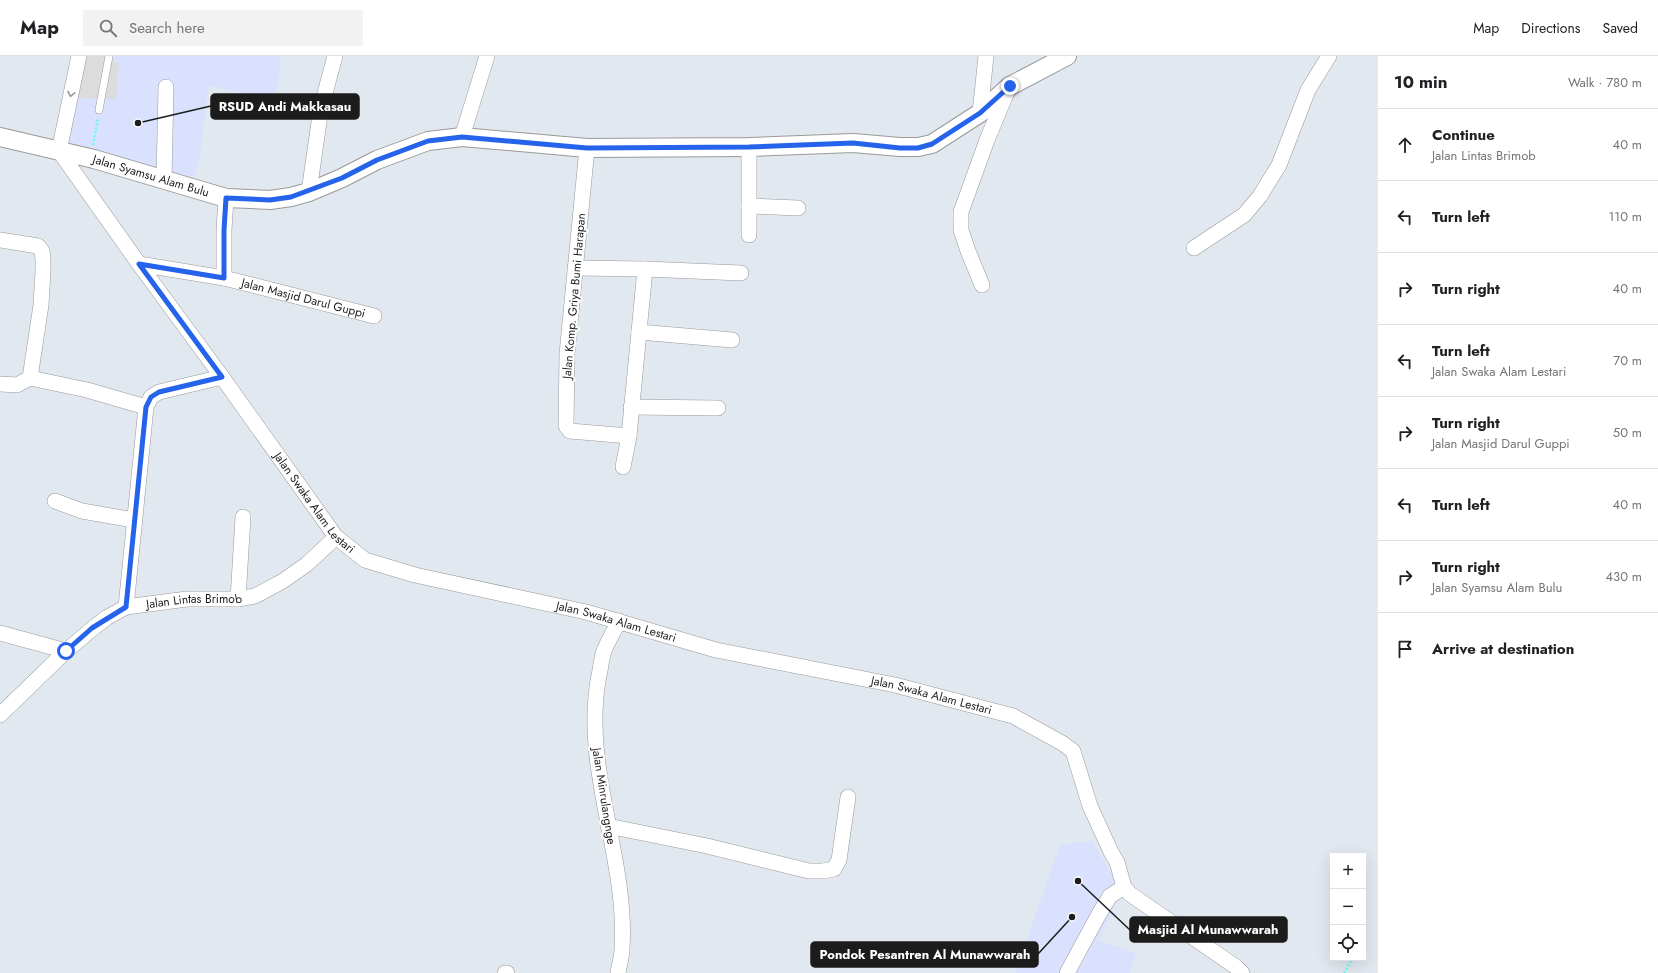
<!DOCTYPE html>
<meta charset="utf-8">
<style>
:root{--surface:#fff;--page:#f2f2f2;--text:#202124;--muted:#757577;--line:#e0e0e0}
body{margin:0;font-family:Jost,sans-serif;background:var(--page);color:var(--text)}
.controls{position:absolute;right:12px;bottom:12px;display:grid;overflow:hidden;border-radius:0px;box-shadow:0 4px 16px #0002}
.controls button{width:36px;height:36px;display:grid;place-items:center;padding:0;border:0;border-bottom:1px solid var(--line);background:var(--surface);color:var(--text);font:20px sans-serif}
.stop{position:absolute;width:12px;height:12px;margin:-9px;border:3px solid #2563eb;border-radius:50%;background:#fff}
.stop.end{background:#2563eb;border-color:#fff;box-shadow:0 1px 4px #0008}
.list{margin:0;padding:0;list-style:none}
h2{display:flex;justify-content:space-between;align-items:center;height:52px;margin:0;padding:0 16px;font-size:17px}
h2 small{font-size:13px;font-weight:400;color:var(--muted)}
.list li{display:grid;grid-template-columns:26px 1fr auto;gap:12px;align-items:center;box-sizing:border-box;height:72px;padding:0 16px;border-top:1px solid var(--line)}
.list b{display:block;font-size:15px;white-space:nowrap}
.list p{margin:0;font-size:13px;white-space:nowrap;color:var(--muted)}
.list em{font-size:13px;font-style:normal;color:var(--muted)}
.icon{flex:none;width:22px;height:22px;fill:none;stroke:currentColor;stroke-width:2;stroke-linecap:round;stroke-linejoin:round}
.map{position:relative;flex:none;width:1378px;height:917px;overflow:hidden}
header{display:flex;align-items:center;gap:24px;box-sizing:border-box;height:56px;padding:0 20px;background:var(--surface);border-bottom:1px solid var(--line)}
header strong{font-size:19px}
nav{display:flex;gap:22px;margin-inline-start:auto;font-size:14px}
.search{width:280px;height:36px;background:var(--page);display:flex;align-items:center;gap:10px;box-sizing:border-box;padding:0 14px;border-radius:0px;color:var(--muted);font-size:15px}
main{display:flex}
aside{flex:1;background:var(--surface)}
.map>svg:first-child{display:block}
.education{fill:#d9e1ff}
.parking{fill:#dcdcdc}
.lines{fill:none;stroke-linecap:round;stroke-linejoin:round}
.service-casing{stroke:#999;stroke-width:8}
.minor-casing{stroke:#999;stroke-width:16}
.tertiary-casing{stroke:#999;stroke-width:20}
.path{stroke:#61ffee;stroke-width:2.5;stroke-dasharray:2 2;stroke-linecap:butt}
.service{stroke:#fff;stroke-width:7}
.minor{stroke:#fff;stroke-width:15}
.tertiary{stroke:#fff;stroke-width:18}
.oneway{stroke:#999}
.route{stroke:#2563eb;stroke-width:5}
.labels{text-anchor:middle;stroke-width:4;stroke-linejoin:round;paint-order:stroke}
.street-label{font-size:12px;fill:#1c1c1c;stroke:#fff}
.leader{fill:none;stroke:#1c1c1c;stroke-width:1.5}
.callout-dot{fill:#1c1c1c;stroke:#fff;stroke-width:1.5}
.callout{fill:#1c1c1c;stroke:#1c1c1c;stroke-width:1.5}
.callout-label{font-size:13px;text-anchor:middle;font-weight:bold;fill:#fff}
</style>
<header>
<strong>Map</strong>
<div class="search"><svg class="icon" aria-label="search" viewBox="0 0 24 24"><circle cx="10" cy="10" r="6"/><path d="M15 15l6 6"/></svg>Search here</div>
<nav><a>Map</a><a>Directions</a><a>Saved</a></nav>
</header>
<main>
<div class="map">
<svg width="1378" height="917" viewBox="0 0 1378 917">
<rect width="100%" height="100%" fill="#e1e8ef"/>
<!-- education -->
<path class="education" d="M85 0H280L279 26 271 43 209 30 199 105 191 129 67 91Z
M1092 785 1122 836 1098 885 1136 897 1130 917H1015L1060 789Z"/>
<!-- parking -->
<path class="parking" d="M87 0H113V6L119 7 116 43 78 42Z"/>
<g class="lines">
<!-- service casing -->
<g class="service-casing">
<path id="service" d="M99 54 109 0"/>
</g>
<!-- minor casing -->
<g class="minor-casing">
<g id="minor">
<path id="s1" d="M79 0 59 95 139 208 222 321 336 481 365 504 415 519 586 556 716 594 895 629 1013 660 1062 687 1073 695 1090 750 1111 796 1117 806 1124 831 1130 838 1236 911 1242 917"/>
<path d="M980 57 986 0"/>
<path d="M462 81 487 0"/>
<path d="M587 92 567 298 566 370 570 375 629 380"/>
<path d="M164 124 166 31"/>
<path d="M309 136 321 52 335 0"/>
<path d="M749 150 798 152"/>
<path d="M749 179V91"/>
<path d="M0 184 38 190 42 195 43 203V215L41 249 30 322"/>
<path d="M1194 192 1244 159 1260 140 1279 109 1308 34 1329 0"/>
<path id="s2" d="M139 208 224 222 374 260"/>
<path d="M575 212 645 213 629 380 623 411"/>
<path d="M645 213 741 217"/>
<path d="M224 222V174L226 142"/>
<path d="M982 229 968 195 961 174V156L987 84 1009 31"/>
<path d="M639 276 732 284"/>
<path d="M0 328 17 329 30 322 87 334 146 351"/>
<path d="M631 351 718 352"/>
<path d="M55 445 82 455 134 464"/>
<path d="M238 543 243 461"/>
<path d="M126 551 146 351 151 341 159 336 222 321"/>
<path d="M0 577 66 595"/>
<path id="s3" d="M0 659 66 595 92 573 106 562 126 551 187 543H238L255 540 283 525 307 508 336 481"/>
<path d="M608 770 707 790 809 815H823L834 813 839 804 848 741"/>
<path d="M505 917H507"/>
<path d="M618 917C619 909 622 901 622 893 628 801 581 712 599 619 601 612 601 603 604 595 608 585 614 575 619 565"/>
<path d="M1067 917 1099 858 1110 840 1124 831"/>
</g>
</g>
<!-- tertiary casing -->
<g class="tertiary-casing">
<g id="tertiary">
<path id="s4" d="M0 81 94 103 226 142 270 144 291 141 309 136 342 122 377 104 428 85 462 81 587 92 749 91 853 87 900 91H918L932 88 980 57 1010 30 1067 0"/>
</g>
</g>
<!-- path -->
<path class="path" d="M93 89 98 62
M1344 799V800
M1344 917 1353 902"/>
<!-- service -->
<use href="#service" class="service"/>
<!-- minor -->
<use href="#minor" class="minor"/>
<!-- tertiary -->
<use href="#tertiary" class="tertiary"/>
</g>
<!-- one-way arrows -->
<defs><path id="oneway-chevron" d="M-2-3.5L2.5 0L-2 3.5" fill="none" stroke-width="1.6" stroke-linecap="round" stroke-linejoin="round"/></defs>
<use class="oneway" href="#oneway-chevron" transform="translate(71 38) rotate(102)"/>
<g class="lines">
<!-- route -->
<path class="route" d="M66 595 92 572 126 551 146 351 151 341 159 336 222 321 139 208 224 222V174L226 142 270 144 291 141 342 122 377 104 428 85 462 81 587 92 749 91 853 87 900 92H918L932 88 980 57 1010 30"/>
</g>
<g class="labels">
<!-- street labels -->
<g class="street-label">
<text dy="4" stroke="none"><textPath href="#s4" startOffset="156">Jalan Syamsu Alam Bulu</textPath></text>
<text transform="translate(574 240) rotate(-85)" y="4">Jalan Komp. Griya Bumi Harapan</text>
<text dy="4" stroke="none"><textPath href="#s2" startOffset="168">Jalan Masjid Darul Guppi</textPath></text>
<text dy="4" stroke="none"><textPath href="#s1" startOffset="532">Jalan Swaka Alam Lestari</textPath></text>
<text dy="4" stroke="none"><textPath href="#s3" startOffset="235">Jalan Lintas Brimob</textPath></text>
<text dy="4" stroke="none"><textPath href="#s1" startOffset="868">Jalan Swaka Alam Lestari</textPath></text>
<text dy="4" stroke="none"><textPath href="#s1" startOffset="1192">Jalan Swaka Alam Lestari</textPath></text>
<text transform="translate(604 740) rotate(81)" y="4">Jalan Minrulangnge</text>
</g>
</g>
<!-- callouts -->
<path class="leader" d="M138 67L211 50M1078 825L1130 874M1072 861L1038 898"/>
<g class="callout-dot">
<circle cx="138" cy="67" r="4"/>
<circle cx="1078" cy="825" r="4"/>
<circle cx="1072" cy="861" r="4"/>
</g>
<g class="callout">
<rect x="211" y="38" width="148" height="25" rx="4"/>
<rect x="1130" y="861" width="157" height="25" rx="4"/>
<rect x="811" y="886" width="227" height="25" rx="4"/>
</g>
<g class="callout-label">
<text x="285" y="55">RSUD Andi Makkasau</text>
<text x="1208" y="878">Masjid Al Munawwarah</text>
<text x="925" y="903">Pondok Pesantren Al Munawwarah</text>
</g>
</svg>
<div class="controls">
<button>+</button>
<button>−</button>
<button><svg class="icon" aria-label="locate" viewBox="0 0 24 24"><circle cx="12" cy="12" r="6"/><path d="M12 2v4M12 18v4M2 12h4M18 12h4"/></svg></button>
</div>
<div class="stop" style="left:66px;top:595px"></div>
<div class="stop end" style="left:1010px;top:30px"></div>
</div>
<aside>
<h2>10 min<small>Walk · 780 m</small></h2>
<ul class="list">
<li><svg class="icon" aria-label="ahead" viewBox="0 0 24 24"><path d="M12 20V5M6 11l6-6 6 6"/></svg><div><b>Continue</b><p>Jalan Lintas Brimob</p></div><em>40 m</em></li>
<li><svg class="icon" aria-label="left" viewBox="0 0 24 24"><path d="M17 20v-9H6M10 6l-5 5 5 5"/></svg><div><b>Turn left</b></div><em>110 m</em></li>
<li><svg class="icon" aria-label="right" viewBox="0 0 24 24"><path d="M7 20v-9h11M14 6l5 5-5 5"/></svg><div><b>Turn right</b></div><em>40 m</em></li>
<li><svg class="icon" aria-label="left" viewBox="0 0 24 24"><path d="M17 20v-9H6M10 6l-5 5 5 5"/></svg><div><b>Turn left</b><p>Jalan Swaka Alam Lestari</p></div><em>70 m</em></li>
<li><svg class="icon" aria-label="right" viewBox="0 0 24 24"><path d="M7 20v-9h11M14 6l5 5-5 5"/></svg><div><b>Turn right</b><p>Jalan Masjid Darul Guppi</p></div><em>50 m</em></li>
<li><svg class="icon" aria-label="left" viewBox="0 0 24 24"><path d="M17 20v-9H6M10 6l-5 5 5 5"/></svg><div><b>Turn left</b></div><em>40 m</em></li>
<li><svg class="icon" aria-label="right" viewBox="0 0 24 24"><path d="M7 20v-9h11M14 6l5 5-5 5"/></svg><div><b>Turn right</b><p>Jalan Syamsu Alam Bulu</p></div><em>430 m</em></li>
<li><svg class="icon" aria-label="arrive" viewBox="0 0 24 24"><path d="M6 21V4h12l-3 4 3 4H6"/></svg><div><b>Arrive at destination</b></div></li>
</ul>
</aside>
</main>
